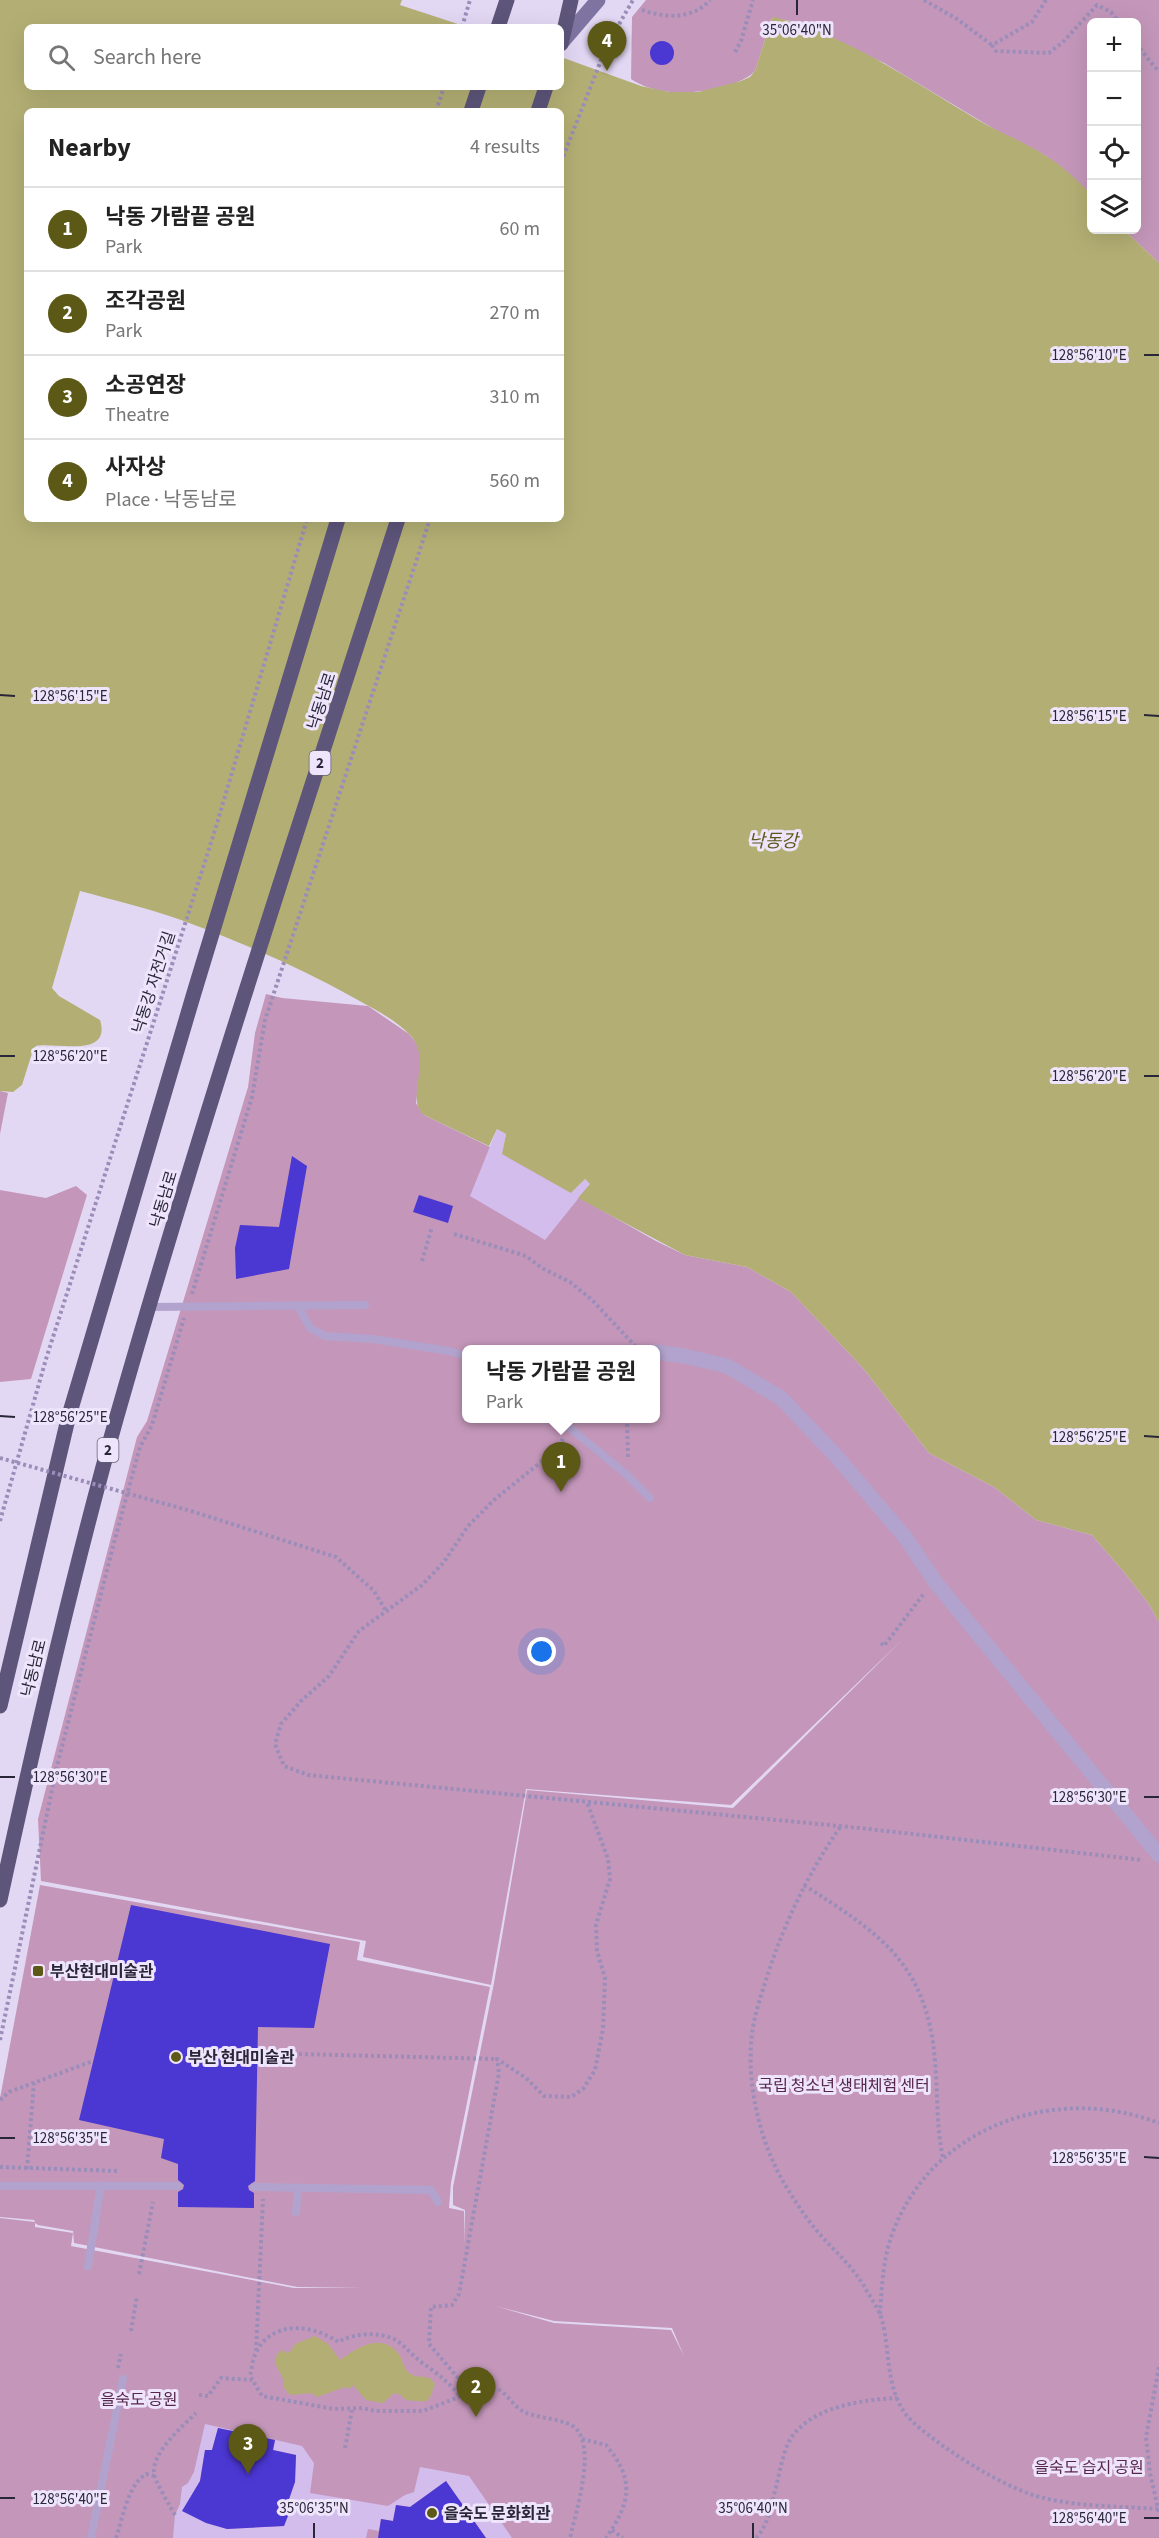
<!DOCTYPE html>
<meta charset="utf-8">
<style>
:root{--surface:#fff;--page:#f6f6f6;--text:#222;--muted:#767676;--line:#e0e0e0;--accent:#5c5917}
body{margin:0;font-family:"Source Sans 3","Noto Sans KR",sans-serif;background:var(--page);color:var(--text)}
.controls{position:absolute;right:18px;top:18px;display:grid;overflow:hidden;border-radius:9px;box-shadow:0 6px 24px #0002}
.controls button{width:54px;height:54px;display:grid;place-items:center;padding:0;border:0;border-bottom:2px solid var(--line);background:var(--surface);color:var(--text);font:30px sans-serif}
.you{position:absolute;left:542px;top:1652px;width:21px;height:21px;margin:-15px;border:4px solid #fff;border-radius:50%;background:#1a73e8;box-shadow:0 0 0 9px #1a73e833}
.badge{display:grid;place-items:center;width:39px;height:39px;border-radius:50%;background:var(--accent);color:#fff;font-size:20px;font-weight:700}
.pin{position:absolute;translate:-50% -50px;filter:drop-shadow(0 2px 3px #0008)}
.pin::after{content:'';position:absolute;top:32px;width:21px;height:18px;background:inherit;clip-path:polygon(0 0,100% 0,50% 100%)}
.popup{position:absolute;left:462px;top:1345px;width:198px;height:78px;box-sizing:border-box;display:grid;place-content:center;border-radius:9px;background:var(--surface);filter:drop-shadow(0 2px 4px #0005);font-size:20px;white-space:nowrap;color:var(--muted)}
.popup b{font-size:22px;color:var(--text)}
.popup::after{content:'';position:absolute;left:50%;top:100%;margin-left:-12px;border:12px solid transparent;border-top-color:var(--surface)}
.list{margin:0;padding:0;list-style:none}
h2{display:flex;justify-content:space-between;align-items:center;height:78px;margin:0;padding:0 24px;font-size:26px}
h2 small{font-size:20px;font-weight:400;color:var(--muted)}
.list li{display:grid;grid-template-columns:39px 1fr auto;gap:18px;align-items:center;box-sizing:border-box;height:84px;padding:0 24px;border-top:2px solid var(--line)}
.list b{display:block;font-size:22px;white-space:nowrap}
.list p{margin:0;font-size:20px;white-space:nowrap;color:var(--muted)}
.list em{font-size:20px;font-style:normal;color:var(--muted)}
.icon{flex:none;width:33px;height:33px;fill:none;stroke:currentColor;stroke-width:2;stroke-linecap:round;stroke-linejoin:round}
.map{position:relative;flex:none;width:1159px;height:2538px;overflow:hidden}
.search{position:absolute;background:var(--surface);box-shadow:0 6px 24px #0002;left:24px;top:24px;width:540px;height:66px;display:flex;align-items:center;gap:15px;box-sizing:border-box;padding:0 21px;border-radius:9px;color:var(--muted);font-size:22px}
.panel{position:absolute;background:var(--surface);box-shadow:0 6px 24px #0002;left:24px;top:108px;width:540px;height:414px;border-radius:9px}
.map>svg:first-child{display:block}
.green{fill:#c497ba;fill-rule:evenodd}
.plaza{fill:#d2bded;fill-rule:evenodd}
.water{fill:#b3af74;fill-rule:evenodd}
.building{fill:#4b37d2}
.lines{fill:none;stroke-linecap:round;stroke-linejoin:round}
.path{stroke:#9b8db9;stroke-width:4;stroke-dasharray:3 3;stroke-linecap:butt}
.lane{stroke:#b1a3cd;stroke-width:8}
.street{stroke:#b1a3cd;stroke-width:15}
.secondary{stroke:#7f74a1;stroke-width:15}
.primary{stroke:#5d557a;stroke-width:15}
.path-bridge{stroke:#9b8db9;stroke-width:4;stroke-dasharray:3 3;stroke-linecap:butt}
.ticks{fill:none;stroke:#292637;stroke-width:2}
.poi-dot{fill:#5c5917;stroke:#eee4fb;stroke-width:2}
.labels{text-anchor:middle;stroke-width:6;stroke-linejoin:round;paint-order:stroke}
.shield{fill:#eee4fb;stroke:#645f72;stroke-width:1.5}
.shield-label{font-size:15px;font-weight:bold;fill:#292637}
.street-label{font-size:16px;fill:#292637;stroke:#eee4fb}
.poi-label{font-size:16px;font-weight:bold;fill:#292637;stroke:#eee4fb;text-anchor:start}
.park-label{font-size:16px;fill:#57274b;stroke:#eee4fb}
.water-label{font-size:18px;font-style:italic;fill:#5c5917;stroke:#eee4fb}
.ticks-label{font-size:15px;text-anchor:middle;fill:#292637;stroke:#eee4fb;stroke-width:6;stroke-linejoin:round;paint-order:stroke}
</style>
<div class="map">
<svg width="1159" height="2538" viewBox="0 0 1159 2538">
<rect width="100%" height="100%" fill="#e3d8f4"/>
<!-- green -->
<path class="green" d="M646 0H1159V263L1124 230H1136V22H1092L1091 194 1046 156 999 132 884 63 791 21 772 18 755 71C741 87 692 95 670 92 657 91 641 86 631 79L632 17Z
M266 994 282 998 368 1006 409 1034 419 1046 421 1063 416 1103 424 1115 488 1146 656 1241 685 1255 747 1267 791 1292 863 1368 929 1453 994 1487 1036 1520 1092 1535 1124 1572 1149 1604 1159 1622V2538H0V2218L35 2222 34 2220 0 2217V2098L40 1885 360 1942 357 1960 490 1987 451 2183 449 2208 464 2211V2244L465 2210 453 2205V2187L494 1983 527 1790 733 1808 903 1639 731 1805 526 1789 491 1985 363 1957 366 1941 41 1881 38 1819 137 1437 147 1421 248 1087 255 1033ZM466 1350H656V1418H466ZM35 2223 38 2225 73 2231 74 2243 297 2287 363 2288H294L71 2246 73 2233 35 2227ZM495 2306 554 2321 672 2328 684 2356 671 2330 554 2323Z
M0 1091 8 1093 0 1134Z
M76 1186 87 1195 31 1379 0 1382V1190L46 1198Z"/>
<!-- plaza -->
<path class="plaza" d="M497 1129 506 1134 502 1154 571 1193 585 1179 590 1184 545 1240 470 1196Z
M205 2424 302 2446 314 2463 310 2493 388 2506 405 2495 414 2492 420 2467 469 2476 512 2538H486L446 2481 410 2507 396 2505 393 2521 381 2519 379 2531 368 2529 366 2538H173L175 2515 180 2504 182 2487 188 2483 194 2472ZM218 2428 275 2440 273 2450 296 2455 295 2482 288 2502 293 2503 284 2526 227 2529 183 2510 200 2481 205 2450H212Z"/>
<!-- water -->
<path class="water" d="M0 0H402L400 5 467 27H27V87H561V57L641 86 669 92H698L741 81 750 77 755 71 772 18 774 17C847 35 914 82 978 120 1000 133 1025 142 1046 156 1063 166 1078 181 1091 194L1092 230H1124L1159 263V1622L1149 1604 1124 1572 1092 1535 1036 1520 994 1487 929 1453 863 1368 791 1292 747 1267 685 1255 578 1198 590 1184 585 1179 571 1193 502 1154 506 1134 497 1129 489 1146 424 1115C404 1098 434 1060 410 1035 396 1020 374 1009 356 999 301 968 241 942 181 920 148 908 113 900 80 891L52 988 59 996 100 1020C112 1059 54 1042 36 1046L33 1050 22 1085 13 1092 0 1091ZM27 111H561V519H27Z
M315 2336 328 2344 340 2360C357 2348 380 2332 398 2353 403 2359 403 2368 409 2373 417 2379 424 2375 431 2379L435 2384C427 2405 431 2402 406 2400L401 2395 394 2393 383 2403 366 2400 353 2385 349 2389 345 2387 317 2397 311 2393 290 2395 284 2388V2381L275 2363 277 2354 283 2350 286 2353 290 2352 295 2344Z"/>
<!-- building -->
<path class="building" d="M650 53a12 12 0 1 1 24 0a12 12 0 1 1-24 0Z
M292 1156 307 1166 289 1269 236 1279 235 1248 240 1225 279 1227Z
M419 1195 453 1206 448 1223 413 1212Z
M131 1905 330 1944 314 2028 258 2027 255 2181 248 2186 249 2190 254 2193V2208L178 2207V2192L183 2189 184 2185 178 2180V2164L161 2158 164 2139 79 2120Z
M218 2428 275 2440 273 2450 296 2455 295 2482 288 2502 293 2503 284 2526 227 2529 206 2523 182 2511 200 2481 205 2450H212Z
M446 2481 486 2538H378L381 2519 393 2521 396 2505 410 2507Z"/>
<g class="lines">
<!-- path -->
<path class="path" d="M924 0 957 19 992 45
M1046 0 1032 22 992 45 996 51 1049 53 1063 42 1097 5 1111 12 1119 22
M642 10C664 18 693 20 710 0
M462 27 470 0
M1136 44 1159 72
M735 52 741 41 753 0
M436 111 444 87
M561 162 607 45 633 0
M454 1234 526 1256 542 1268 570 1282 592 1300 639 1350
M422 1261 432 1227
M192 1294 252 1097 265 1020 430 519
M627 1418 628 1459
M563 1439 552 1453 494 1500 468 1526 444 1562 422 1585 359 1631 329 1676 301 1701 281 1724 275 1744 284 1766 308 1775 860 1828 1142 1860
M191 1511 336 1557 374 1591 386 1611
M0 1521 46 1359 215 830 307 519
M881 1643 884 1646 925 1592
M840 1827C808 1874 784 1923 767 1977 760 1999 752 2021 751 2045 748 2090 761 2144 784 2183 796 2203 809 2223 825 2240 839 2255 853 2268 864 2286 869 2295 876 2305 880 2314 890 2342 885 2376 900 2405 909 2423 928 2434 943 2446 971 2465 1001 2484 1033 2495 1072 2507 1117 2506 1158 2509
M804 1885C880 1934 927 1963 935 2061 938 2094 936 2126 943 2158
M0 2040 57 1766 115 1539 140 1447 152 1425 184 1318
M257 2053 497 2059
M0 2100 9 2092 93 2061
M0 2167 118 2171
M27 2169 34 2083
M139 2274 153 2202
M880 2314C882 2286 883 2256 894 2229 936 2124 1057 2084 1159 2123
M131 2331 137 2296
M256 2351 263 2199
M1159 2367 1146 2437 1150 2473 1159 2513
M118 2368 121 2354
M470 2392 429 2344 431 2307 452 2305 459 2294 499 2073 497 2059 526 2078 544 2096 571 2097 583 2089 595 2070 603 2029 605 1978 597 1951 596 1925 610 1879 608 1859 587 1802
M199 2395 208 2396 221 2378 252 2380
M459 2395C445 2379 438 2374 421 2362 412 2355 405 2346 396 2340 378 2331 355 2333 338 2342 314 2325 275 2320 258 2349 253 2356 252 2367 250 2376L262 2396 334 2409 363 2408 375 2411H423L482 2388 500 2390C508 2396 516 2408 524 2412 538 2418 555 2418 569 2424 601 2437 575 2514 570 2538
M582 2439 606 2445C635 2480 631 2502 606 2538
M345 2448 352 2410
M175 2515C170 2506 154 2480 154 2473 152 2452 182 2427 196 2413
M612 2530 623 2538
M116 2538C123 2518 127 2486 146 2474L154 2476
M756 2538C769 2524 771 2505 776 2487 780 2471 783 2451 791 2438 813 2406 862 2400 897 2398"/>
<!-- lane -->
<path class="lane" d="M298 1306 310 1328 325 1336 373 1339 449 1351 466 1356
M149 1307 365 1305
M558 1418 627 1475 650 1498
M0 2186H178
M254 2187 431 2190 438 2202
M296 2212 298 2188
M88 2266 101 2185
M91 2538 123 2379"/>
<!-- street -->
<path class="street" d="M656 1352 684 1356 727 1366 781 1398 837 1457 905 1537 936 1583 1159 1855"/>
<!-- secondary -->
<path class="secondary" d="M562 42 598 0"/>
<!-- primary -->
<path class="primary" d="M498 27 507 0
M561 44 571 0
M471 111 479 87
M538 111 546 87
M0 1706 68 1419 194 993 338 519
M0 1900C35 1738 72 1576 117 1416 203 1114 302 817 398 519"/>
<!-- path-bridge -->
<path class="path-bridge" d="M0 1458 191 1511"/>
</g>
<!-- ticks -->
<path class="ticks" d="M797 15V0M1144 355H1159M0 695 15 696M1144 715 1159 716M0 1056H15M1144 1076H1159M0 1416 15 1417M1144 1436 1159 1437M0 1777H15M1144 1797H1159M0 2138H15M1144 2157 1159 2158M0 2498H15M1144 2518H1159M314 2538V2523M753 2538V2523"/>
<!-- markers -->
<g class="poi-dot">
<rect x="32" y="1965" width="12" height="12" rx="3"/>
<circle cx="176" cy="2057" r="6"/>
<circle cx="432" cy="2513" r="6"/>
</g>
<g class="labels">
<!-- shield labels -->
<g class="shield">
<rect x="309.5" y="751" width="21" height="24" rx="4.5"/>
<rect x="97.5" y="1438" width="21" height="24" rx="4.5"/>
</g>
<g class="shield-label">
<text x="320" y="768">2</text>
<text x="108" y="1455">2</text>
</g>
<!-- street labels -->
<g class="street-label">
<text transform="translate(321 701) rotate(-72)" y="6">낙동남로</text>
<text transform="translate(153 982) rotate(-72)" y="6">낙동강 자전거길</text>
<text transform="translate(163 1199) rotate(-73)" y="6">낙동남로</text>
<text transform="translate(33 1668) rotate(-76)" y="6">낙동남로</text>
</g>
<!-- poi labels -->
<g class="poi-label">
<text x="50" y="1977">부산현대미술관</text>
<text x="188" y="2063">부산 현대미술관</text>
<text x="444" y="2519">을숙도 문화회관</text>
</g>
<!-- park labels -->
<g class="park-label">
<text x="844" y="2091">국립 청소년 생태체험 센터</text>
<text x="139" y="2405">을숙도 공원</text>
<text x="1089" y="2473">을숙도 습지 공원</text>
</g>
<!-- water labels -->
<g class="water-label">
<text x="773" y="847">낙동강</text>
</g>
</g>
<g class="ticks-label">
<text x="797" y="35">35°06'40"N</text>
<text x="1089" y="360">128°56'10"E</text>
<text x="70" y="701">128°56'15"E</text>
<text x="1089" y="721">128°56'15"E</text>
<text x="70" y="1061">128°56'20"E</text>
<text x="1089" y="1081">128°56'20"E</text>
<text x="70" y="1422">128°56'25"E</text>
<text x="1089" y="1442">128°56'25"E</text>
<text x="70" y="1782">128°56'30"E</text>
<text x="1089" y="1802">128°56'30"E</text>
<text x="70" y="2143">128°56'35"E</text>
<text x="1089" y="2163">128°56'35"E</text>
<text x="70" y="2504">128°56'40"E</text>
<text x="314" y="2513">35°06'35"N</text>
<text x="753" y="2513">35°06'40"N</text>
<text x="1089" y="2523">128°56'40"E</text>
</g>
</svg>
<div class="controls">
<button>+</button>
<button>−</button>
<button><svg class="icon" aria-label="locate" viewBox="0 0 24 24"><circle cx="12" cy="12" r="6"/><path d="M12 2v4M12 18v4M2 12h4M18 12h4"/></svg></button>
<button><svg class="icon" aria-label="layers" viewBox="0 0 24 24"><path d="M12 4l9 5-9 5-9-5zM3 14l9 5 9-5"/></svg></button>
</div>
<div class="you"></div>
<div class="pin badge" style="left:561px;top:1492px">1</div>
<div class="popup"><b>낙동 가람끝 공원</b>Park</div>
<div class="pin badge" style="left:476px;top:2417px">2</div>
<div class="pin badge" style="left:248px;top:2474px">3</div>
<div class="pin badge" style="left:607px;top:71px">4</div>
<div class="search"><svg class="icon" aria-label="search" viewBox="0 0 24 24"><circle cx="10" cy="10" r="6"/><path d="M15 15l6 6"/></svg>Search here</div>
<section class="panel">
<h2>Nearby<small>4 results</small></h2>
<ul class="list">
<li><span class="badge">1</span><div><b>낙동 가람끝 공원</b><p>Park</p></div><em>60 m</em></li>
<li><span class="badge">2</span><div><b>조각공원</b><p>Park</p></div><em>270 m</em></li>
<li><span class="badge">3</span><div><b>소공연장</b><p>Theatre</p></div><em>310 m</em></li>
<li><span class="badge">4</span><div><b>사자상</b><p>Place · 낙동남로</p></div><em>560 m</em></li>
</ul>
</section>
</div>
